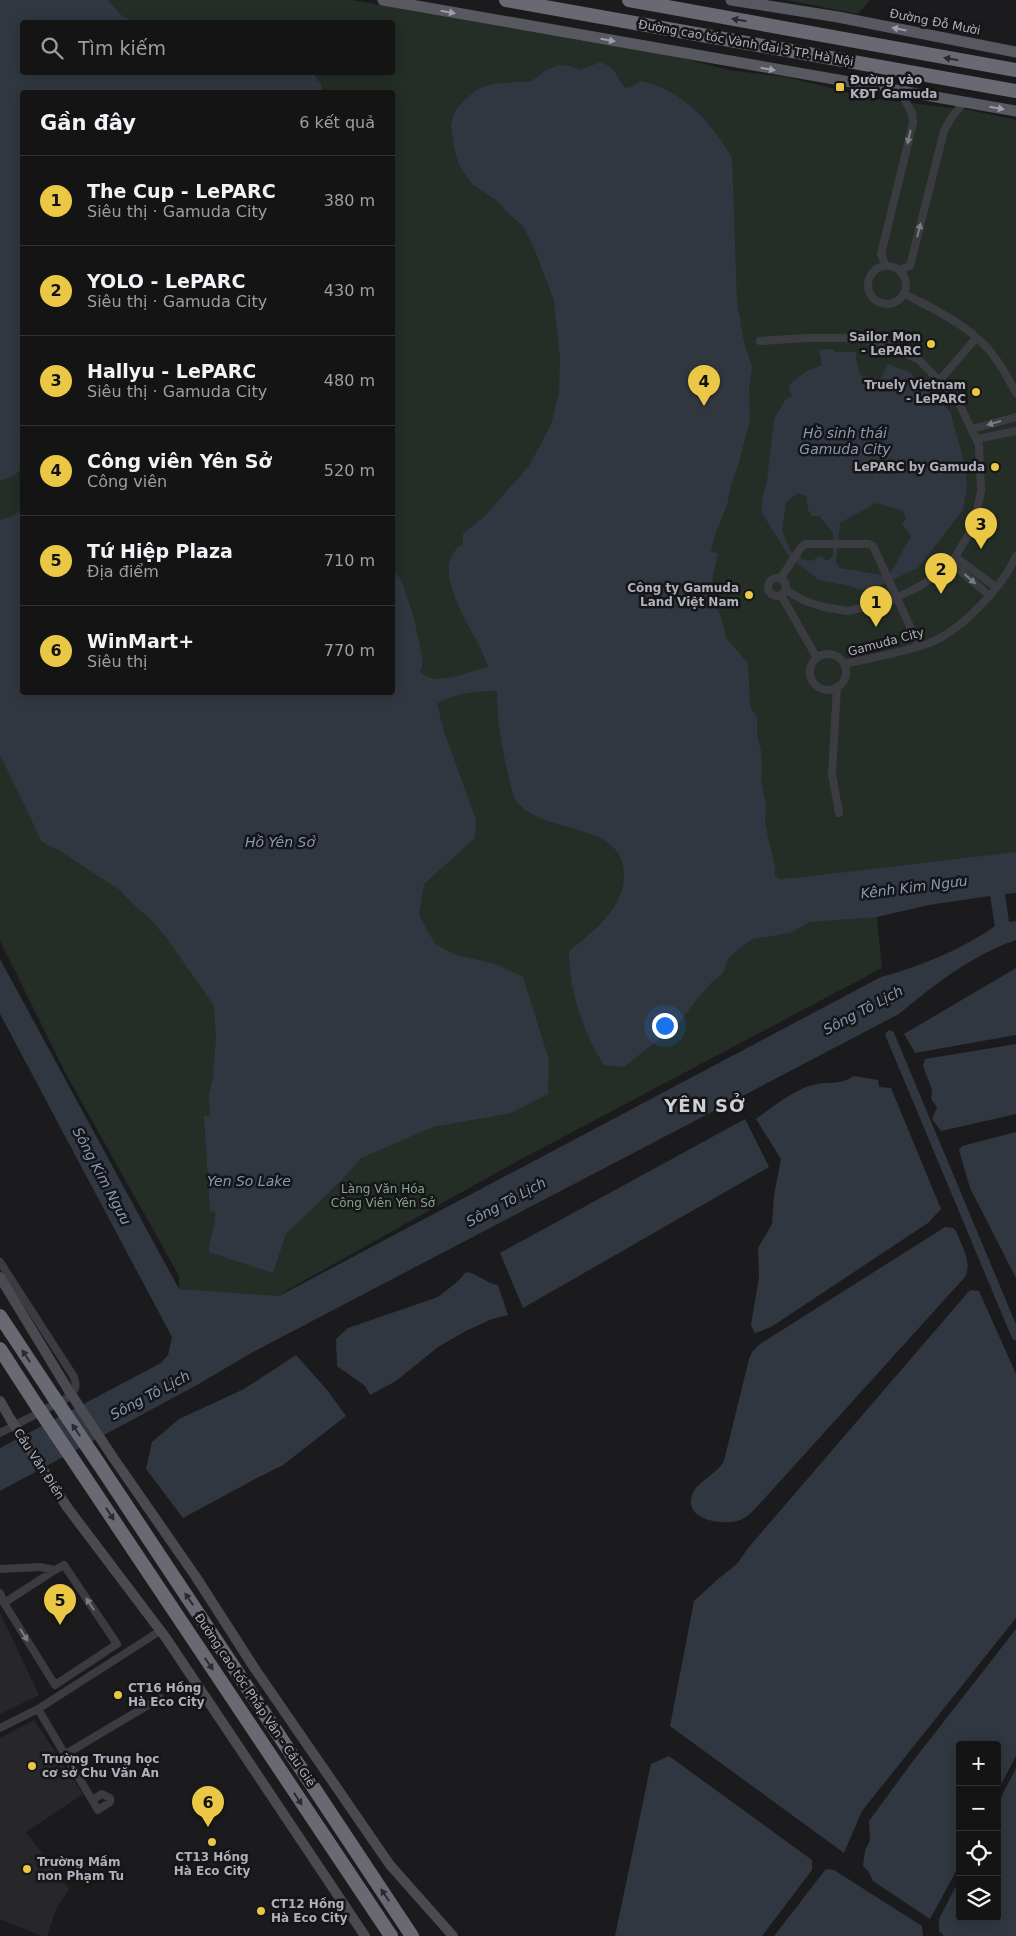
<!DOCTYPE html>
<html lang="vi">
<meta charset="utf-8">
<style>
:root{--surface:#141415;--page:#212122;--text:#f1f3f6;--muted:#9d9ea0;--line:#333334;--accent:#eac745}
body{margin:0;font-family:"DejaVu Sans",sans-serif;background:var(--page);color:var(--text)}
.controls{position:absolute;right:15px;bottom:15px;display:grid;overflow:hidden;border-radius:5px;box-shadow:0 2px 12px #0003}
.controls button{width:45px;height:45px;display:grid;place-items:center;padding:0;border:0;border-bottom:1px solid var(--line);background:var(--surface);color:var(--text);font:25px sans-serif}
.you{position:absolute;left:664px;top:1025px;width:18px;height:18px;margin:-12px;border:4px solid #fff;border-radius:50%;background:#1a73e8;box-shadow:0 0 0 8px #1a73e833}
.badge{display:grid;place-items:center;width:32px;height:32px;border-radius:50%;background:var(--accent);color:#111;font-size:16px;font-weight:700}
.pin{position:absolute;translate:-50% -41px;filter:drop-shadow(0 1px 2px #0008)}
.pin::after{content:'';position:absolute;top:26px;width:18px;height:15px;background:inherit;clip-path:polygon(0 0,100% 0,50% 100%)}
.list{margin:0;padding:0;list-style:none}
h2{display:flex;justify-content:space-between;align-items:center;height:65px;margin:0;padding:0 20px;font-size:21px}
h2 small{font-size:16px;font-weight:400;color:var(--muted)}
.list li{display:grid;grid-template-columns:32px 1fr auto;gap:15px;align-items:center;box-sizing:border-box;height:90px;padding:0 20px;border-top:1px solid var(--line)}
.list b{display:block;font-size:19px;white-space:nowrap}
.list p{margin:0;font-size:16px;white-space:nowrap;color:var(--muted)}
.list em{font-size:16px;font-style:normal;color:var(--muted)}
.icon{flex:none;width:28px;height:28px;fill:none;stroke:currentColor;stroke-width:2;stroke-linecap:round;stroke-linejoin:round}
.map{position:relative;flex:none;width:1016px;height:1936px;overflow:hidden}
.search{position:absolute;background:var(--surface);box-shadow:0 2px 12px #0003;left:20px;top:20px;width:375px;height:55px;display:flex;align-items:center;gap:12px;box-sizing:border-box;padding:0 18px;border-radius:5px;color:var(--muted);font-size:19px}
.panel{position:absolute;background:var(--surface);box-shadow:0 2px 12px #0003;left:20px;top:90px;width:375px;height:605px;border-radius:5px}
.map>svg:first-child{display:block}
.built{fill:#272629}
.green{fill:#242d26;fill-rule:evenodd}
.water{fill:#313740;fill-rule:evenodd}
.lines{fill:none;stroke-linecap:round;stroke-linejoin:round}
.canal{stroke:#313740;stroke-width:9}
.street{stroke:#3b3c41;stroke-width:8}
.secondary{stroke:#4a4a51;stroke-width:10}
.primary{stroke:#585860;stroke-width:11}
.highway{stroke:#686972;stroke-width:14}
.secondary-bridge{stroke:#4a4a51;stroke-width:10}
.highway-bridge{stroke:#686972;stroke-width:14}
.oneway{fill:#9d9ea9}
.oneway2{fill:#2a2a2e}
.oneway3{fill:#7a7c84}
.poi-dot{fill:#eac745;stroke:#161518;stroke-width:2}
.labels{text-anchor:middle;stroke-width:5;stroke-linejoin:round;paint-order:stroke}
.street-label{font-size:12px;fill:#aeb0bb;stroke:#161518}
.poi-label{font-size:12px;font-weight:bold;fill:#aeb0bb;stroke:#161518;text-anchor:start}
.park-label{font-size:12px;fill:#86a58c;stroke:#161518}
.water-label{font-size:14px;font-style:italic;fill:#8799b4;stroke:#161518}
.district-label{font-size:18px;font-weight:bold;letter-spacing:1px;fill:#ced0d7;stroke:#161518}
</style>
<div class="map">
<svg width="1016" height="1936" viewBox="0 0 1016 1936">
<rect width="100%" height="100%" fill="#1b1a1c"/>
<!-- built -->
<path class="built" d="M0 1613 39 1695 0 1714Z
M34 1720 83 1794 26 1832 69 1889 56 1909 47 1936H41L0 1919V1738Z"/>
<!-- green -->
<path class="green" d="M0 0H351L659 52 728 70 787 77 870 98 970 110 1016 120V853L872 871 882 968 503 1169 284 1292 280 1298 179 1289V1276L66 1074 0 941ZM22 22H392V72H22ZM22 92H392V692H22Z
M786 0H870L858 14Z"/>
<!-- water -->
<path class="water" d="M0 0H108L121 15 133 22H22V72L313 73 321 84 322 92H22V469L12 477 0 481Z
M600 62C618 69 615 75 625 88L631 87 640 81C682 89 712 123 732 158L737 302 744 342 752 367 749 388 750 421 739 462 731 485 727 505 715 535 711 552 718 553 712 582 715 604 722 620 726 638 748 663 750 707 757 717V735L761 751 762 771 761 781 766 804 765 823 775 868V876L780 879 804 877 1016 852V893L1005 894 1009 922 1016 921V940C972 955 934 985 899 1014L253 1352 197 1385 0 1491V1448L161 1363 168 1355 172 1337 0 1014V959L179 1289 279 1296 881 977C921 966 961 950 995 926L990 896 929 905 877 917 810 922 790 933 752 939 729 957 723 973 711 983 697 999 678 1024 624 1067 604 1065C584 1034 568 988 569 951 592 933 623 909 624 877 626 818 541 838 515 799 512 794 511 784 509 778 502 749 497 721 497 691 476 691 455 693 437 704L444 731 476 820 475 838 424 884 419 915 435 944 456 955 496 964 523 977 549 1060 548 1094 511 1113 433 1127 361 1158 340 1182 286 1234 273 1273 209 1252C208 1238 217 1227 215 1212L210 1211 204 1115 210 1117 209 1095 213 1076 216 1037 214 1006 166 937 148 917 133 904 120 890 60 851 42 842 0 755V520L13 516 22 508V692H392L393 572 401 579 414 618 423 662 420 672C438 688 467 671 488 667 481 637 422 569 463 544V534L485 516 529 466 551 425 559 392 560 359 554 301 536 253 523 226 510 215 496 200 472 184 460 167 454 149 451 125 455 111 463 101 478 89 493 84 532 81 546 70 559 65 570 66 581 70Z
M832 349 836 352H856V359L860 375 880 379 888 364 910 372 918 383 950 411 964 461 967 486 963 510 918 568 875 588 862 590 850 586 819 580 790 558 762 513V500L767 480 774 420 785 400 792 396 788 386 805 372 822 365 819 350ZM798 493 806 496 808 510 812 516H819L833 533V556L829 560H825L822 557H818C808 565 802 558 791 552L782 530 786 502ZM876 503 902 510 906 518 902 524 911 536 891 572 881 575 840 568 836 562 840 523Z
M1016 968V1035L915 1053 904 1034Z
M1016 1044V1114L941 1131 932 1119 937 1107 931 1099 932 1090 923 1066 925 1059Z
M854 1076 878 1080 879 1087 891 1088 941 1209 928 1223 771 1327 755 1333 751 1325 759 1277 758 1248 772 1224 774 1195 781 1159 756 1119C771 1108 795 1089 813 1085 830 1080 836 1087 854 1076Z
M745 1119 769 1167 523 1308 500 1253Z
M1016 1132V1278L970 1188 959 1150 962 1146Z
M945 1227 953 1228 956 1231C961 1245 973 1262 965 1277L754 1510C749 1515 744 1519 737 1521 721 1525 684 1520 692 1495 696 1482 716 1475 724 1461L749 1359 752 1352 760 1344Z
M466 1272C479 1274 485 1283 498 1285L508 1315 492 1319 466 1331 438 1347 396 1381 370 1395 365 1386 337 1366 336 1339 348 1328 438 1297 457 1282Z
M970 1290 979 1291 1016 1374V1618L862 1811 844 1853 670 1726 694 1601 718 1579 737 1564 748 1548Z
M296 1355 328 1391 346 1416 283 1465 257 1478 183 1518 146 1469 152 1442 179 1419 244 1389Z
M1016 1629V1756L997 1792V1745H960V1864L930 1919 873 1881 869 1872 863 1866 865 1851 870 1840 869 1821 913 1761Z
M669 1756 812 1860V1870L762 1936H615L651 1764Z
M1016 1768V1936H944L939 1931V1919L960 1878V1917H997V1805Z
M826 1869 834 1870 922 1926 923 1936H774Z"/>
<g class="lines">
<!-- canal -->
<path class="canal" d="M890 1035 1016 1336"/>
<!-- street -->
<path class="street" d="M886 266 881 254 913 123 912 113 900 91
M868 285a19 19 0 1 1 38 0a19 19 0 1 1-38 0Z
M899 270 910 266 944 131 951 118 964 102
M905 294C937 311 975 328 996 359 1004 370 1010 382 1016 393
M760 341 806 338H852L883 343 919 360 957 399 979 445 981 491 974 525 954 559 922 585 886 603 847 611 824 607 805 601 785 590
M939 381 976 338
M972 429 1016 417
M977 439 1016 431
M955 557 996 587
M950 562 990 596
M768 587a9 9 0 1 1 18 0a9 9 0 1 1-18 0Z
M780 579 802 546 805 544H869L873 546 919 646
M781 595 817 658
M810 672a18 18 0 1 1 36 0a18 18 0 1 1-36 0Z
M844 664C871 658 900 653 927 644 960 632 1002 588 1016 556
M837 687 832 774 839 813
M0 1262 74 1377C77 1386 76 1390 69 1397L0 1433
M0 1569 40 1567 55 1570 64 1565 117 1644 55 1685 4 1603 0 1593
M4 1603 55 1570
M38 1709 98 1810 110 1802V1798L102 1794 92 1800
M0 1728 38 1709 160 1631
M64 1755 160 1698"/>
<!-- secondary -->
<path class="secondary" d="M0 1277 69 1391
M0 1401 11 1420
M112 1456 196 1577 255 1669 390 1865 453 1936
M67 1507 166 1638 365 1936"/>
<!-- primary -->
<path class="primary" d="M383 0 1016 111
M731 0 838 17 1016 52"/>
<!-- highway -->
<path class="highway" d="M506 0 1016 91
M629 0 1016 70
M0 1316 53 1396
M0 1349 37 1406
M99 1464 412 1936
M82 1473 391 1936"/>
<!-- secondary-bridge -->
<path class="secondary-bridge" d="M69 1391 112 1456
M11 1420 67 1507"/>
<!-- highway-bridge -->
<path class="highway-bridge" d="M53 1396 99 1464
M37 1406 82 1473"/>
</g>
<!-- one-way arrows -->
<defs><path id="oneway-solid" d="M-6-.8H1V-3.2L6.5 0L1 3.2V.8H-6Z" transform="scale(1.25)"/></defs>
<g class="oneway">
<use href="#oneway-solid" transform="translate(448 12) rotate(10)"/>
<use href="#oneway-solid" transform="translate(899 29) rotate(-169)"/>
<use href="#oneway-solid" transform="translate(608 40) rotate(10)"/>
<use href="#oneway-solid" transform="translate(768 69) rotate(10)"/>
<use href="#oneway-solid" transform="translate(997 108) rotate(10)"/>
</g>
<g class="oneway2">
<use href="#oneway-solid" transform="translate(739 20) rotate(-170)"/>
<use href="#oneway-solid" transform="translate(951 59) rotate(-170)"/>
<use href="#oneway-solid" transform="translate(26 1356) rotate(-123)"/>
<use href="#oneway-solid" transform="translate(76 1430) rotate(-124)"/>
<use href="#oneway-solid" transform="translate(110 1514) rotate(57)"/>
<use href="#oneway-solid" transform="translate(189 1599) rotate(-124)"/>
<use href="#oneway-solid" transform="translate(209 1664) rotate(56)"/>
<use href="#oneway-solid" transform="translate(298 1799) rotate(57)"/>
<use href="#oneway-solid" transform="translate(385 1895) rotate(-124)"/>
</g>
<g class="oneway3">
<use href="#oneway-solid" transform="translate(909 137) rotate(103)"/>
<use href="#oneway-solid" transform="translate(919 230) rotate(-76)"/>
<use href="#oneway-solid" transform="translate(994 423) rotate(164)"/>
<use href="#oneway-solid" transform="translate(970 579) rotate(41)"/>
<use href="#oneway-solid" transform="translate(90 1604) rotate(-124)"/>
<use href="#oneway-solid" transform="translate(24 1635) rotate(58)"/>
</g>
<!-- markers -->
<g class="poi-dot">
<rect x="835" y="82" width="10" height="10" rx="2.5"/>
<circle cx="931" cy="344" r="5"/>
<circle cx="976" cy="392" r="5"/>
<circle cx="995" cy="467" r="5"/>
<circle cx="749" cy="595" r="5"/>
<circle cx="118" cy="1695" r="5"/>
<circle cx="32" cy="1766" r="5"/>
<circle cx="212" cy="1842" r="5"/>
<circle cx="27" cy="1869" r="5"/>
<circle cx="261" cy="1911" r="5"/>
</g>
<g class="labels">
<!-- street labels -->
<g class="street-label">
<text transform="translate(935 22) rotate(11)" y="4">Đường Đỗ Mười</text>
<text transform="translate(746 43) rotate(10)" y="4">Đường cao tốc Vành đai 3 TP. Hà Nội</text>
<text transform="translate(886 642) rotate(-15)" y="4">Gamuda City</text>
<text transform="translate(39 1464) rotate(57)" y="4">Cầu Văn Điển</text>
<text transform="translate(255 1700) rotate(56)" y="4">Đường cao tốc Pháp Vân - Cầu Giẽ</text>
</g>
<!-- poi labels -->
<g class="poi-label">
<text x="850" y="84">Đường vào<tspan x="850" dy="14">KĐT Gamuda</tspan></text>
<text x="921" y="341" text-anchor="end">Sailor Mon<tspan x="921" dy="14">- LePARC</tspan></text>
<text x="966" y="389" text-anchor="end">Truely Vietnam<tspan x="966" dy="14">- LePARC</tspan></text>
<text x="985" y="471" text-anchor="end">LePARC by Gamuda</text>
<text x="739" y="592" text-anchor="end">Công ty Gamuda<tspan x="739" dy="14">Land Việt Nam</tspan></text>
<text x="128" y="1692">CT16 Hồng<tspan x="128" dy="14">Hà Eco City</tspan></text>
<text x="42" y="1763">Trường Trung học<tspan x="42" dy="14">cơ sở Chu Văn An</tspan></text>
<text x="212" y="1861" text-anchor="middle">CT13 Hồng<tspan x="212" dy="14">Hà Eco City</tspan></text>
<text x="37" y="1866">Trường Mầm<tspan x="37" dy="14">non Phạm Tu</tspan></text>
<text x="271" y="1908">CT12 Hồng<tspan x="271" dy="14">Hà Eco City</tspan></text>
</g>
<!-- park labels -->
<g class="park-label">
<text x="383" y="1193">Làng Văn Hóa<tspan x="383" dy="14">Công Viên Yên Sở</tspan></text>
</g>
<!-- water labels -->
<g class="water-label">
<text x="845" y="438">Hồ sinh thái<tspan x="845" dy="16">Gamuda City</tspan></text>
<text x="280" y="847">Hồ Yên Sở</text>
<text transform="translate(914 887) rotate(-7)" y="5">Kênh Kim Ngưu</text>
<text transform="translate(863 1010) rotate(-28)" y="5">Sông Tô Lịch</text>
<text transform="translate(102 1176) rotate(62)" y="5">Sông Kim Ngưu</text>
<text x="249" y="1186">Yen So Lake</text>
<text transform="translate(506 1202) rotate(-28)" y="5">Sông Tô Lịch</text>
<text transform="translate(150 1395) rotate(-28)" y="5">Sông Tô Lịch</text>
</g>
<!-- district labels -->
<g class="district-label">
<text x="705" y="1112">YÊN SỞ</text>
</g>
</g>
</svg>
<div class="controls">
<button>+</button>
<button>−</button>
<button><svg class="icon" aria-label="locate" viewBox="0 0 24 24"><circle cx="12" cy="12" r="6"/><path d="M12 2v4M12 18v4M2 12h4M18 12h4"/></svg></button>
<button><svg class="icon" aria-label="layers" viewBox="0 0 24 24"><path d="M12 4l9 5-9 5-9-5zM3 14l9 5 9-5"/></svg></button>
</div>
<div class="you"></div>
<div class="pin badge" style="left:876px;top:627px">1</div>
<div class="pin badge" style="left:941px;top:594px">2</div>
<div class="pin badge" style="left:981px;top:549px">3</div>
<div class="pin badge" style="left:704px;top:406px">4</div>
<div class="pin badge" style="left:60px;top:1625px">5</div>
<div class="pin badge" style="left:208px;top:1827px">6</div>
<div class="search"><svg class="icon" aria-label="search" viewBox="0 0 24 24"><circle cx="10" cy="10" r="6"/><path d="M15 15l6 6"/></svg>Tìm kiếm</div>
<section class="panel">
<h2>Gần đây<small>6 kết quả</small></h2>
<ul class="list">
<li><span class="badge">1</span><div><b>The Cup - LePARC</b><p>Siêu thị · Gamuda City</p></div><em>380 m</em></li>
<li><span class="badge">2</span><div><b>YOLO - LePARC</b><p>Siêu thị · Gamuda City</p></div><em>430 m</em></li>
<li><span class="badge">3</span><div><b>Hallyu - LePARC</b><p>Siêu thị · Gamuda City</p></div><em>480 m</em></li>
<li><span class="badge">4</span><div><b>Công viên Yên Sở</b><p>Công viên</p></div><em>520 m</em></li>
<li><span class="badge">5</span><div><b>Tứ Hiệp Plaza</b><p>Địa điểm</p></div><em>710 m</em></li>
<li><span class="badge">6</span><div><b>WinMart+</b><p>Siêu thị</p></div><em>770 m</em></li>
</ul>
</section>
</div>
